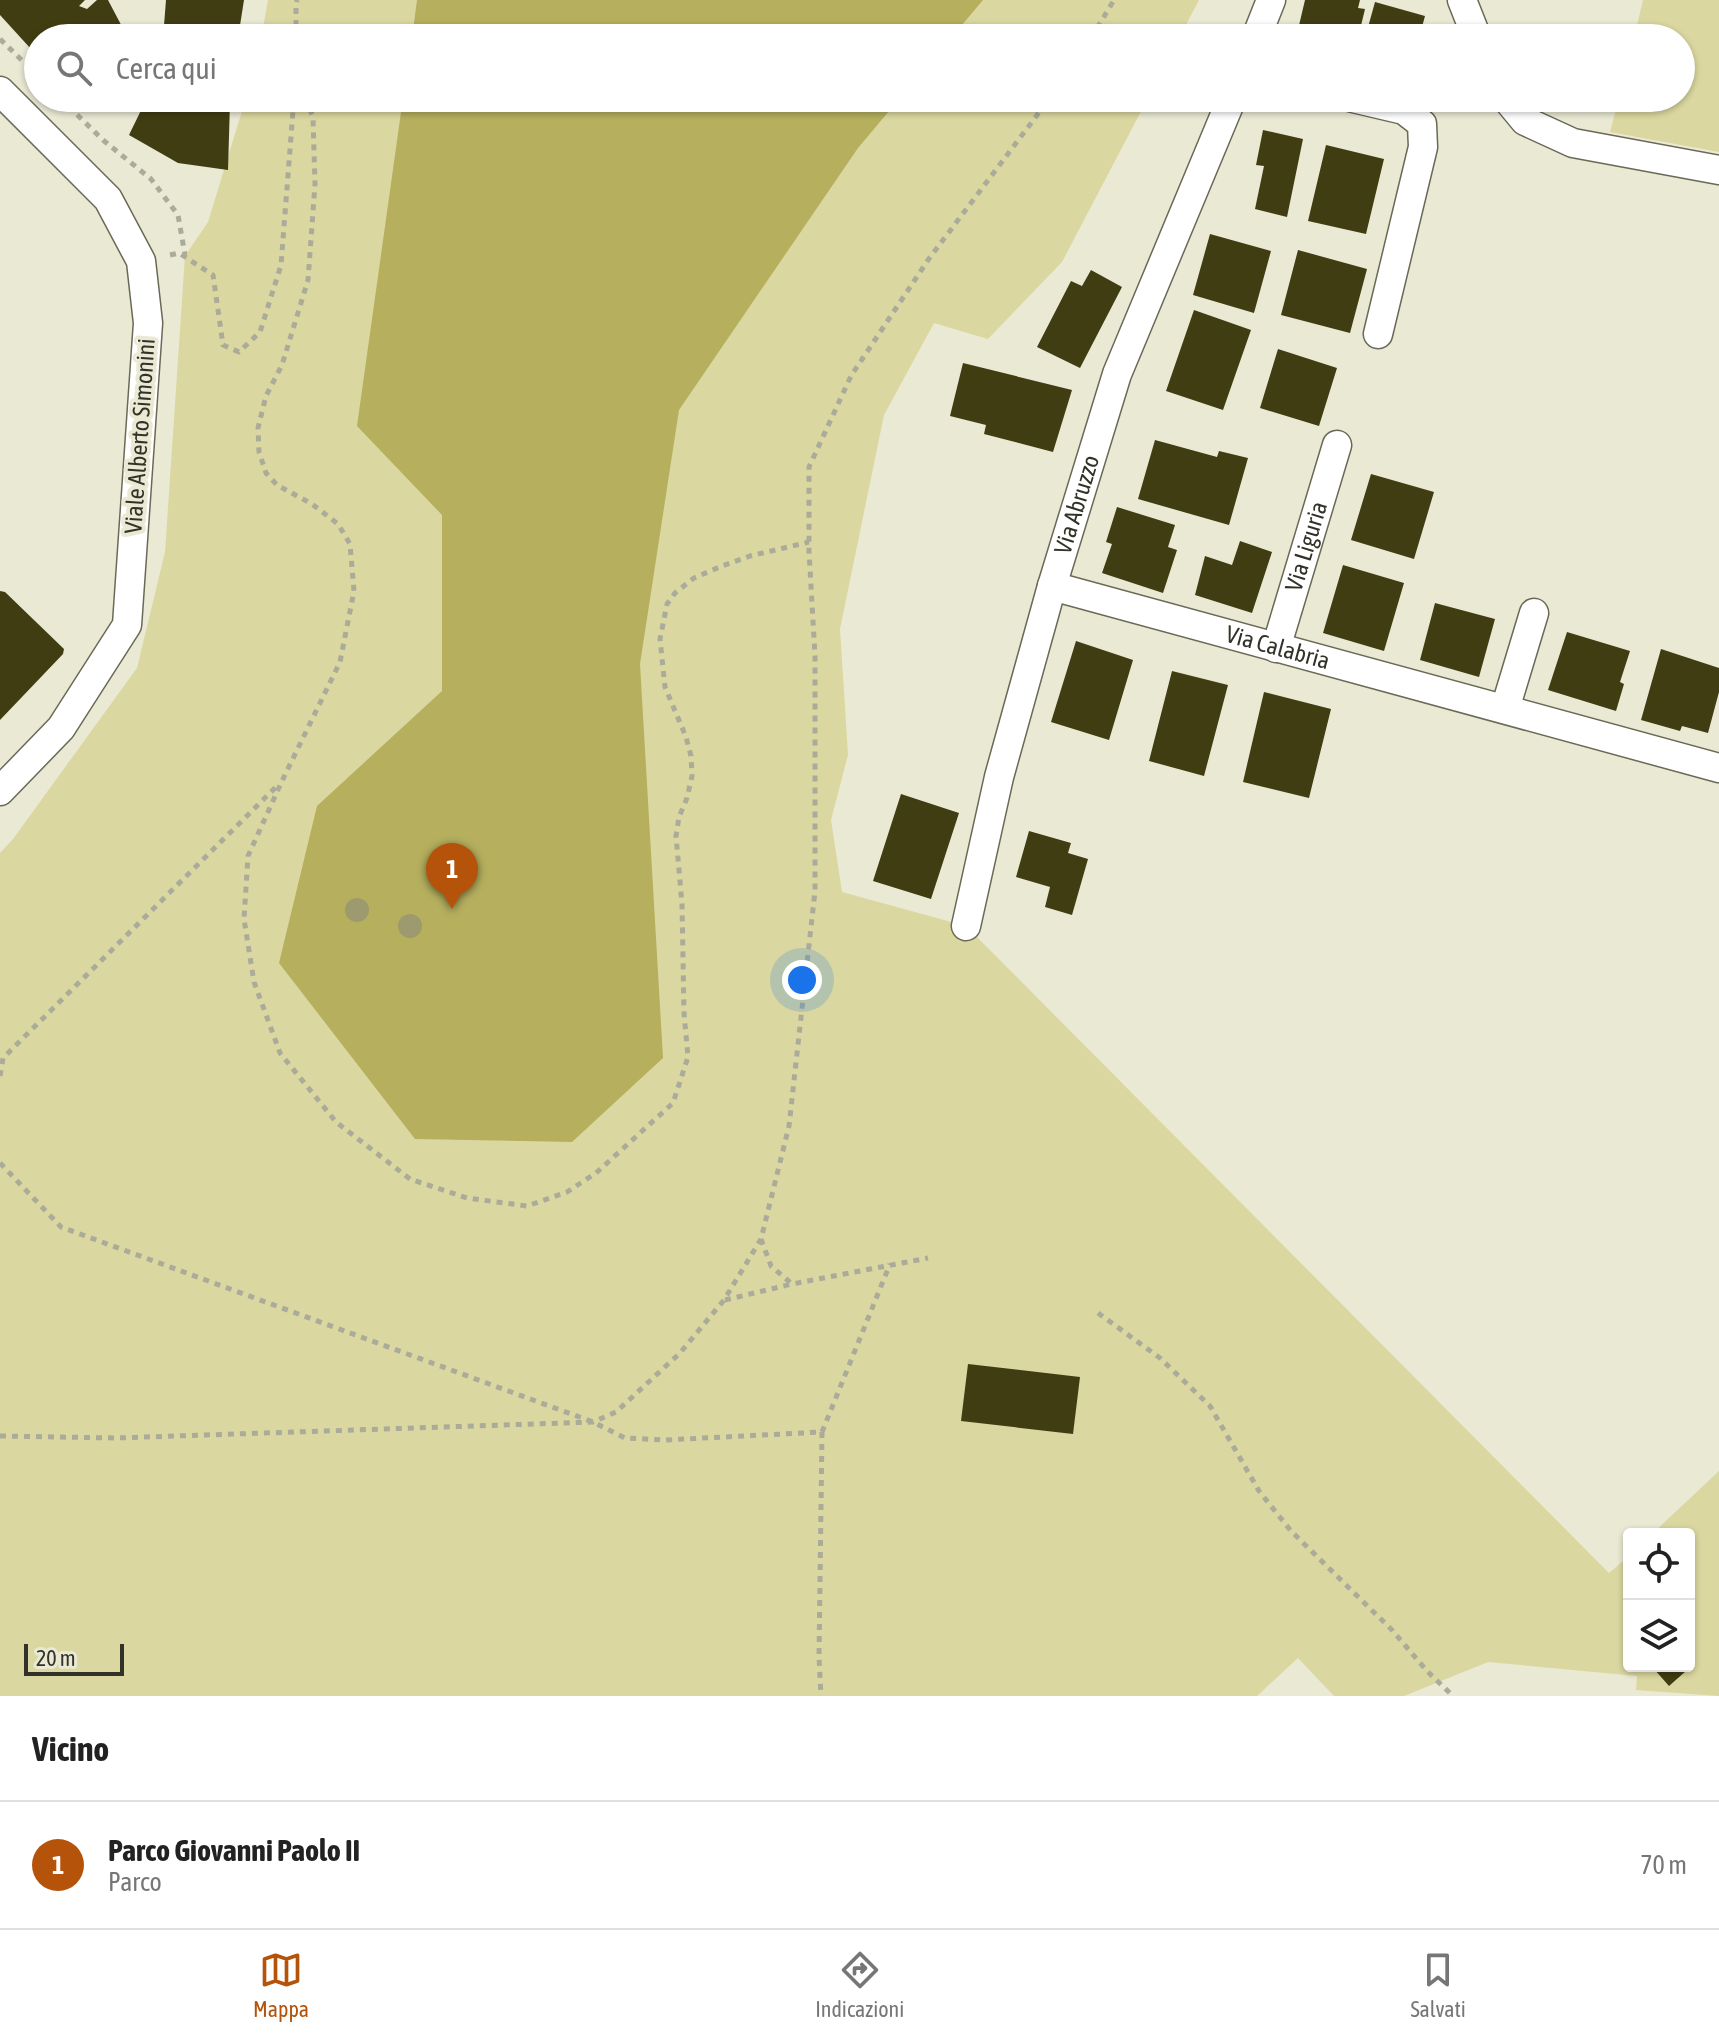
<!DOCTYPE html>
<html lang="it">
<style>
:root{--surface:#fff;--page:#f2f2f2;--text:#222;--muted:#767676;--line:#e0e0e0;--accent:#b45309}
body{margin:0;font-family:"Asap Condensed",sans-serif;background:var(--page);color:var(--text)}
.controls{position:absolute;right:24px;bottom:24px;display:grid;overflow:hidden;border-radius:8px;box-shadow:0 2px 6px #0004}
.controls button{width:72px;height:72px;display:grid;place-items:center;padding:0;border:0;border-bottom:2px solid var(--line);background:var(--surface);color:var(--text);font:40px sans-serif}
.scale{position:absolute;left:24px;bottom:20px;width:100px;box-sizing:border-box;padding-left:8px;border:4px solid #323229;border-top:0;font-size:22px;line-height:28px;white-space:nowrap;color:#323229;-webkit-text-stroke:6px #eae9d4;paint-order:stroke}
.you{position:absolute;left:802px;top:980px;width:28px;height:28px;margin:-20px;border:6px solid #fff;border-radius:50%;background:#1a73e8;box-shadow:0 0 0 12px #1a73e833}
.badge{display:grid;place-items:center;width:52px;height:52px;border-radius:50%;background:var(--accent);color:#fff;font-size:26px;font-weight:700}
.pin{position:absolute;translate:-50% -66px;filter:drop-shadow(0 2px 4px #0008)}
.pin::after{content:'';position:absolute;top:42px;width:28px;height:24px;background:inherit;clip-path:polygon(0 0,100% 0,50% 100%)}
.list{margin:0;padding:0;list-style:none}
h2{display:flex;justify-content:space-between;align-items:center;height:104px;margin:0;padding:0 32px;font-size:34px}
h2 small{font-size:26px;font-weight:400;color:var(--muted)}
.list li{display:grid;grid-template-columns:52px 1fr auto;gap:24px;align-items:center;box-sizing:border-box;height:128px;padding:0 32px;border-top:2px solid var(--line)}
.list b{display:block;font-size:30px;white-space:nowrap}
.list p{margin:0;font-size:26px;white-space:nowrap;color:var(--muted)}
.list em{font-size:26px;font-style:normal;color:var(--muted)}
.icon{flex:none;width:44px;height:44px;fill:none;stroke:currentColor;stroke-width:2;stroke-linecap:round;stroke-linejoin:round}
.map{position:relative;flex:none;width:1719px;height:1696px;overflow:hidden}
.search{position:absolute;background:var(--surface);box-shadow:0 2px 6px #0004;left:24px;right:24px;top:24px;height:88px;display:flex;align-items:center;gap:20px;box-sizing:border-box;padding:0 28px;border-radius:44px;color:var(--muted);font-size:30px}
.sheet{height:232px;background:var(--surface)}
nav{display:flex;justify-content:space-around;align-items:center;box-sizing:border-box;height:112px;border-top:2px solid var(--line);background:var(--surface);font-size:22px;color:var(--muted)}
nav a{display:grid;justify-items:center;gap:4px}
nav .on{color:var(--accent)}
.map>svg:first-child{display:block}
.green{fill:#dbd7a0}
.water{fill:#b5af5e}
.building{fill:#403d12}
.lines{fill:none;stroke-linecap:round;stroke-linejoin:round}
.minor-casing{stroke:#6a6957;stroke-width:31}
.path{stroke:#abab9a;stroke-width:5;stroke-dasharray:6 6;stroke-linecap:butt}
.minor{stroke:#fff;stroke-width:28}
.tree{fill:#9d9a6f}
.labels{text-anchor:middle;stroke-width:8;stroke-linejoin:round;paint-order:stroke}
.street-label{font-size:24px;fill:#323229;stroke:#eae9d4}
</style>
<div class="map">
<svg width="1719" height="1696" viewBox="0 0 1719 1696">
<rect width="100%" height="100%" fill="#eae9d4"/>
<!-- green -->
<path class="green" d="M268 0H1199L1179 38H261Z
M1643 0H1719V152L1610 132 1619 98H1681V38H1634Z
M246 98H1148L1062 262 988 339 934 323 884 415 840 629 848 755 831 820 842 892 966 926 1609 1573 1629 1556V1666H1689V1534H1652L1719 1471V1696L1636 1690 1637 1676 1488 1662 1404 1696H1334L1298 1658 1257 1696H0V853L13 839 137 668 165 552 185 256 208 222Z"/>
<!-- water -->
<path class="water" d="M417 0H983L951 38H412Z
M403 98H900L858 148 679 410 640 664 663 1058 572 1142 415 1139 279 963 317 806 442 691V515L357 426Z"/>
<!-- building -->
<path class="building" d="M0 0H85L79 6 87 9 97 0H108L128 38H38V43L31 49 0 15Z
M166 0H244L238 38H163Z
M1305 0H1360L1358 8 1365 9 1358 38H1296Z
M1375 2 1425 16 1419 38H1365Z
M147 98H221V100L230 102 228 170 178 163 129 135Z
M1263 130 1303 139 1287 217 1255 209 1264 166 1256 165Z
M1326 145 1384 159 1366 234 1308 221Z
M1210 234 1271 251 1254 313 1193 295Z
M1298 250 1367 269 1350 333 1281 315Z
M1091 270 1122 287 1080 368 1037 347 1071 281 1082 286Z
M1194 310 1251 330 1223 410 1166 391Z
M1278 349 1337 368 1319 426 1260 408Z
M963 363 1072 390 1053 452 984 434 986 425 950 416Z
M1155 440 1217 457 1219 451 1248 458 1229 525 1138 499Z
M1371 474 1434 492 1414 559 1351 540Z
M1117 507 1175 525 1168 547 1177 550 1163 593 1102 573 1112 544 1106 542Z
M1240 541 1272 552 1252 613 1195 595 1205 556 1232 565Z
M1343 565 1404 583 1384 651 1323 633Z
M0 591 5 592 64 649 63 654 0 720Z
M1435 603 1495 619 1479 677 1420 660Z
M1567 632 1630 651 1620 682 1624 684 1616 711 1548 690Z
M1076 641 1133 660 1109 740 1051 722Z
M1661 649 1719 668V692L1708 733 1682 726 1680 731 1641 720Z
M1172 671 1228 685 1204 776 1149 761Z
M1264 692 1331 709 1309 798 1243 782Z
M901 794 959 813 931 899 873 881Z
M1029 831 1071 843 1068 853 1088 859 1072 915 1045 907 1050 887 1016 877Z
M968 1364 1080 1377 1073 1434 961 1421Z
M1657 1666H1682L1686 1671 1669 1686 1654 1669Z"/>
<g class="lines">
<!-- minor casing -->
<g class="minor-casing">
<g id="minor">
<path d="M1462 0 1477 38"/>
<path d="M1256 38 1271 0"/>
<path d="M0 91 108 199 141 261 148 323 127 625 61 728 0 791"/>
<path d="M1353 98 1404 110 1422 124 1423 147 1378 334"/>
<path d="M1506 98 1525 121 1573 143 1719 170"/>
<path id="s1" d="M1052 586 1719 768"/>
<path id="s2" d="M1276 648 1337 445"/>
<path d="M1505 709 1534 613"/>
<path id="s3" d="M966 926 999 777 1052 586 1117 374 1232 98"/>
</g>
</g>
<!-- path -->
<path class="path" d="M296 38V6L297 0
M1091 38 1114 0
M0 39 38 76
M60 98 103 140 151 179 178 215 185 255
M305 98 313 117 315 184 308 280 282 365 266 396 258 428 259 452 266 473 277 485 312 504 338 524 350 544 354 591 340 662 282 781 248 856 244 919 254 982 280 1053 336 1122 410 1179 467 1198 527 1206 567 1192 596 1173 673 1103 688 1057 684 1013 682 904 676 836 679 817 687 798 692 776 691 756 686 737 665 687 660 639 667 604 675 593 694 578 722 566 750 556 809 542
M170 255 179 253 213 275 223 345 239 352 260 332 281 265 294 98
M0 1076 3 1058 278 785
M0 1163 61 1227 593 1422 625 1438 665 1440 822 1432 819 1657 821 1696
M761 1239 771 1266 792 1284 928 1258
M725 1300 792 1284
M1098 1313 1160 1358 1210 1406 1259 1491 1291 1531 1392 1630 1427 1671 1453 1696
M822 1432 890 1264
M0 1436 116 1438 593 1422 616 1412 680 1353 724 1300 761 1239 789 1126 815 891V656L809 551V467L851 376 928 260 1050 98"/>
<!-- minor -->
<use href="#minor" class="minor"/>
</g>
<!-- trees -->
<g class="tree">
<circle cx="357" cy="910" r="12"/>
<circle cx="410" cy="926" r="12"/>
</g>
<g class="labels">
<!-- street labels -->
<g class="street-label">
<text transform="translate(140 436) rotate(-86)" y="8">Viale Alberto Simonini</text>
<text dy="8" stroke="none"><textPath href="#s3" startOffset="436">Via Abruzzo</textPath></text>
<text dy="8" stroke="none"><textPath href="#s2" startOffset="106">Via Liguria</textPath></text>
<text dy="8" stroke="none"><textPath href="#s1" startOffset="234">Via Calabria</textPath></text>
</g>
</g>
</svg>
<div class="controls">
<button><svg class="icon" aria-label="locate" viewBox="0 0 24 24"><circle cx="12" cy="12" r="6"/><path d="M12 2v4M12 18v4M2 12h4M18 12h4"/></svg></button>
<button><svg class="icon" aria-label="layers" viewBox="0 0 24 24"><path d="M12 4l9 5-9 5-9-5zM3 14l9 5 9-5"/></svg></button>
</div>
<div class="scale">20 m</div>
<div class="you"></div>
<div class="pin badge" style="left:452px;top:909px">1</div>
<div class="search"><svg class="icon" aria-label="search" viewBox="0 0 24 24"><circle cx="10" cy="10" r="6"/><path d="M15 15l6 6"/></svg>Cerca qui</div>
</div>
<section class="sheet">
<h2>Vicino<small></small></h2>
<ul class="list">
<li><span class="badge">1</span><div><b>Parco Giovanni Paolo II</b><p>Parco</p></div><em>70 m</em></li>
</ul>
</section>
<nav>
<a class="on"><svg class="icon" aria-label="map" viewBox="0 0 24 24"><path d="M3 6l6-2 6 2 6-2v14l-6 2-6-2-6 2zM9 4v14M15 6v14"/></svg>Mappa</a>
<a><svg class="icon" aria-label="directions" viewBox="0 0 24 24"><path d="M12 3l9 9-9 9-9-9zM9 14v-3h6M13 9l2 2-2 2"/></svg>Indicazioni</a>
<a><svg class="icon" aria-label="saved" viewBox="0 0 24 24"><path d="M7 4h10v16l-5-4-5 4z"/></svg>Salvati</a>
</nav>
